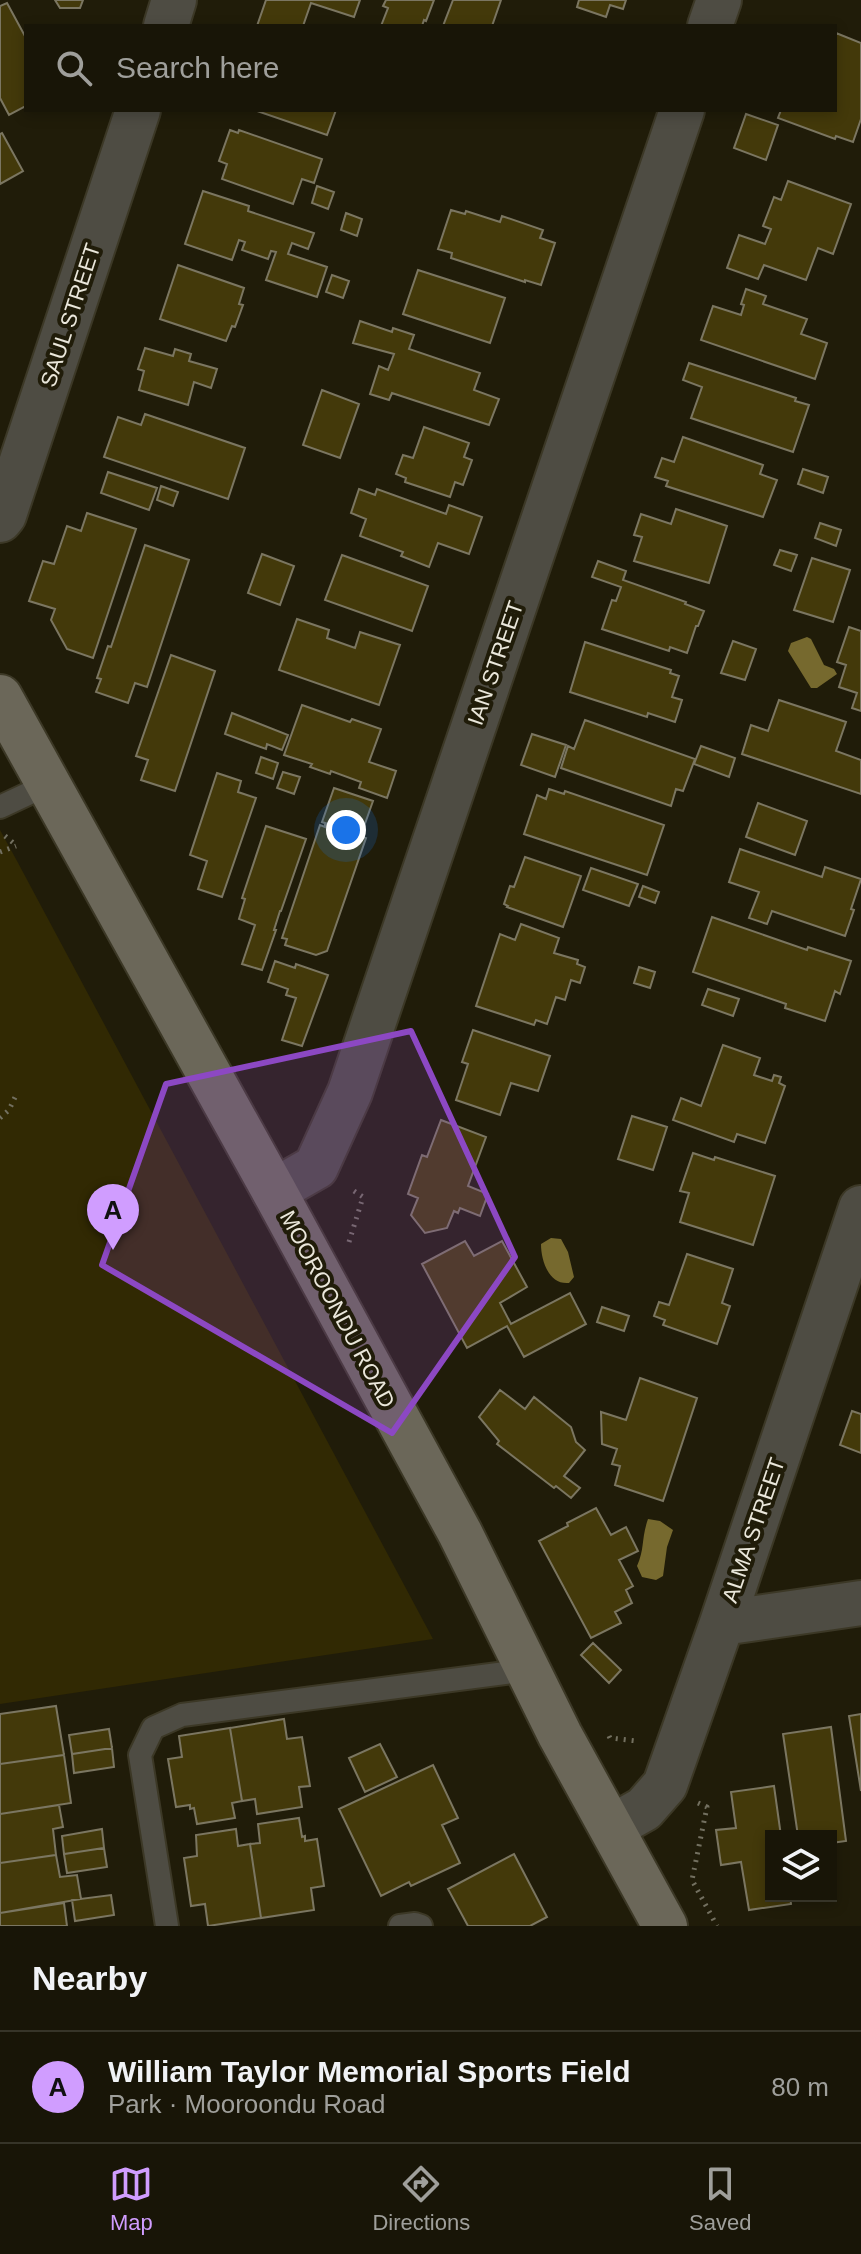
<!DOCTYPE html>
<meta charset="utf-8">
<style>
:root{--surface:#181507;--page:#252215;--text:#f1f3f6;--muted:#9f9f9b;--line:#363428;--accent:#d09dff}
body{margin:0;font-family:Arial,sans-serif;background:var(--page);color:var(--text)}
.controls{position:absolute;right:24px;bottom:24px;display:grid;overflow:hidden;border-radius:0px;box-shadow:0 4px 12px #0003}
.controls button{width:72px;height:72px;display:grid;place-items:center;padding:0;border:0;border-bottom:2px solid var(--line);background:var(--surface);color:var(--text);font:40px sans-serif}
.you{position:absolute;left:346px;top:830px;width:28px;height:28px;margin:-20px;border:6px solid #fff;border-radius:50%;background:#1a73e8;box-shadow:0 0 0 12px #1a73e833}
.badge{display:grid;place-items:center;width:52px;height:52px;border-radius:50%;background:var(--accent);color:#111;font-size:26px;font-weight:700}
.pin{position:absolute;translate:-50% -66px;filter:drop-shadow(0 2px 4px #0008)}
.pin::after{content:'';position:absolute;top:42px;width:28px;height:24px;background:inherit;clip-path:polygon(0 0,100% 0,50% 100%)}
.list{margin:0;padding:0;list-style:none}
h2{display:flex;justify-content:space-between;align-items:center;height:104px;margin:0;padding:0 32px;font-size:34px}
h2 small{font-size:26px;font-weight:400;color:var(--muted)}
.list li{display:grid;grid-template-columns:52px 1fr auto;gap:24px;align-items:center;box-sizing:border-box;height:112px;padding:0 32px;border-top:2px solid var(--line)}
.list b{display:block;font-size:30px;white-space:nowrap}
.list p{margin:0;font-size:26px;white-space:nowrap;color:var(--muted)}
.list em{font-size:26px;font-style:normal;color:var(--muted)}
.icon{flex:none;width:44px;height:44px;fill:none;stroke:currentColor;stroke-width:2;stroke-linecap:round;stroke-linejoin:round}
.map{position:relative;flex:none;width:861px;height:1926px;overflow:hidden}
.search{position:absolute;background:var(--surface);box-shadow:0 4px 12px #0003;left:24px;right:24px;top:24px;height:88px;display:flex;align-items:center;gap:20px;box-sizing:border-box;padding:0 28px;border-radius:0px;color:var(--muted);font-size:30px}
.sheet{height:216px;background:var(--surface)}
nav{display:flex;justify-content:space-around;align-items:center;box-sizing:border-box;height:112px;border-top:2px solid var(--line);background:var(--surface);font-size:22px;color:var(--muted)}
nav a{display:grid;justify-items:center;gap:4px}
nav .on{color:var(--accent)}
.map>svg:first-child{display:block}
.green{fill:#312903}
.water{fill:#76692e}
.building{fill:#43390a;stroke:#7b7661;stroke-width:2}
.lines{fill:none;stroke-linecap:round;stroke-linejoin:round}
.lane-casing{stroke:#3c3826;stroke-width:26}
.street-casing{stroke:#3c3826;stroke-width:48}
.secondary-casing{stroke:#3c3826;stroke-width:48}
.path{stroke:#737060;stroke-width:5;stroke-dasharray:2 6;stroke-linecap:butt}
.lane{stroke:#4e4c43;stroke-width:22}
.street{stroke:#4e4c43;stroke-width:44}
.secondary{stroke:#6b6759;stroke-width:44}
.marked{fill:#8c48c3;fill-opacity:0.2;stroke:#8c48c3;stroke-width:6;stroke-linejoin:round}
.labels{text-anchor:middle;stroke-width:8;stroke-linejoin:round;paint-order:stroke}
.street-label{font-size:22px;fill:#eae7db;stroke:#201c09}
</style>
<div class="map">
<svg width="861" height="1926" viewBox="0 0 861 1926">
<rect width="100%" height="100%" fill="#201c09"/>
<!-- green -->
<path class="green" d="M0 830 17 861 433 1639 0 1704Z"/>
<!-- water -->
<path class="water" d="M807 637 811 639 824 665 834 669 837 674 817 688H811L788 651 791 643Z
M551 1238 561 1239 568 1252 574 1277 569 1283C549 1285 541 1261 541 1244Z
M648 1519 660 1521 673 1530 667 1547 663 1576 656 1580 642 1577 637 1566C645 1548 641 1539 648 1519Z"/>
<!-- building -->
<path class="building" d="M55 0H83L80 8H60Z
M266 0H360L354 17 311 3 303 26H257Z
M386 0H434L426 21 424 20 422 26H381L388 8 383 6Z
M453 0H501L492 26H443Z
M579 0H626L623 9 610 5 606 17 577 7Z
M7 3 26 38V106L9 115 0 98V6Z
M836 33 861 43V119L853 142 836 136 835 139 778 118 781 110H835Z
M254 110H336L327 135Z
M746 114 778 125 766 160 734 148Z
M230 130 238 133 239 130 322 159 314 183 302 179 293 204 222 179 227 164 219 161Z
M2 133 23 171 0 184V134Z
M788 181 851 204 833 254 818 248 806 280 764 265 758 279 727 268 739 235 765 244 771 229 763 226 774 197 781 200Z
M317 186 334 192 328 209 312 203Z
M203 191 249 206 248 211 314 233 308 249 292 243 288 254 327 267 317 297 266 280 276 252 271 251 268 259 242 250 245 242 239 240 232 260 185 244Z
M451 210 465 214 466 211 500 222 502 216 543 230 540 238 555 243 541 285 525 280V282L451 258 452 253 438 249Z
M346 213 362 219 357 236 341 230Z
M178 265 244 288 239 304 243 305 235 327 232 326 226 341 160 319Z
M418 270 505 298 490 343 403 314Z
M332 275 349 281 343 298 326 292Z
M746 289 766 296 763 304 807 319 801 334 827 343 815 379 701 340 713 306 741 315 744 305 741 304Z
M360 321 392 332 393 328 414 335 409 349 480 373 474 390 499 399 489 425 392 393 389 400 370 394 379 366 388 370 394 354 353 343Z
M145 348 173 356 175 349 191 354 189 361 217 369 211 388 194 382 188 405 139 390 144 371 138 369Z
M689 363 796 398 795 401 809 405 793 452 691 418 702 387 683 380Z
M322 390 359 404 340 458 303 445Z
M145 414 245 448 228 499 104 457 118 417 141 425Z
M424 427 469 443 464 457 472 460 463 485 455 482 450 497 405 482 406 478 396 474 403 455 413 458Z
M683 437 763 465 760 474 777 480 763 517 666 486 668 481 655 477 662 458 674 462Z
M803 469 828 477 823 493 798 484Z
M108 472 157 488 149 510 101 493Z
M161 486 178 492 173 506 157 500Z
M359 489 375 495 377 489 446 514 449 505 482 517 469 554 438 543 429 567 401 556 403 552 360 536 366 519 351 513Z
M676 509 727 526 709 583 634 561 642 537 634 535 641 514 671 524Z
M87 513 136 529 93 658 67 649 51 620 55 609 29 601 43 561 54 564 67 526 81 531Z
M820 523 841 530 836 546 815 538Z
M145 545 189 560 147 687 135 683 128 703 96 692 101 679 97 678 108 646 111 647Z
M780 550 797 555 791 571 774 565Z
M262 554 294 566 280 605 248 593Z
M342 555 428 586 412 631 325 600Z
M812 558 850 570 833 622 794 610Z
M598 561 626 571 623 580 686 602 685 604 704 611 698 626H696L687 653 670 647 669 651 602 629 612 600 616 601 621 587 592 577Z
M297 619 329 630 327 638 355 648 360 632 400 645 379 705 279 670Z
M849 627 861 631V711L852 708 857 693 839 687 846 665 837 662Z
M733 641 756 649 745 680 721 673Z
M585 642 671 670 670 673 679 676 672 697 682 700 675 722 648 713 647 717 570 692Z
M171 655 215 671 175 791 141 780 148 760 136 756Z
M779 700 846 722 836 751 861 760V794L742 754 751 725 768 731Z
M302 705 350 722 352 719 381 729 369 762 396 771 387 798 359 788 361 782 331 771 330 774 310 767 312 764 284 755Z
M232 713 288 735 282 750 267 744 266 749 225 734Z
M585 720 695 759 683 791 676 789 671 806 561 768 568 746 574 749Z
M532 734 566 745 555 777 521 765Z
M701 746 735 758 729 777 694 764Z
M261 757 278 763 273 779 256 773Z
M283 772 300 777 294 794 277 788Z
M217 773 241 781 238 792 256 798 222 897 198 889 207 861 190 855Z
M334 788 373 801 361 835 322 822Z
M549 789 564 794 565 791 664 825 647 875 524 834 537 795 546 799Z
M758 803 807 821 795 855 746 837Z
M325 824 366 838 327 951 316 955 285 945 287 939 282 938 320 825 325 827Z
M266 826 306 839 281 911H280L274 930H276L262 970 242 964 255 925 239 919 245 899 242 898Z
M740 849 822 877 825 867 861 879 851 909 854 910 845 936 772 911 767 924 749 918 759 892 729 882Z
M525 857 581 876 563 927 507 907 508 906 504 904 510 886 514 887Z
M591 868 638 884 629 906 583 890Z
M643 886 659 892 655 903 639 897Z
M712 917 807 950 808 947 851 961 840 994 835 991 825 1021 785 1008 786 1004 693 972Z
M521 924 559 938 554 953 578 960 577 964 585 967 580 983 571 980 565 1000 556 997 547 1024 536 1020 534 1025 476 1006 500 934 515 940Z
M275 961 295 968 296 964 328 975 302 1046 282 1040 296 998 286 995 288 989 268 982Z
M639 967 655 972 650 988 634 983Z
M708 989 739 999 733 1016 702 1005Z
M473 1030 550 1056 538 1091 511 1083 500 1115 456 1100 468 1064 462 1062Z
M723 1045 760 1058 754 1075 772 1081 774 1075 781 1077 779 1083 785 1086 765 1143 737 1134 734 1142 673 1120 681 1098 701 1106Z
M632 1116 667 1127 653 1170 618 1159Z
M441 1120 486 1137 468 1186 488 1194 480 1216 460 1208 458 1213 454 1211 447 1228 425 1233 411 1215 418 1198 408 1194 422 1155 427 1157Z
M693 1153 714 1160 715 1157 775 1176 753 1245 680 1222 689 1193 680 1191Z
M465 1241 474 1256 502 1241 527 1287 500 1303 511 1324 570 1293 586 1324 524 1357 507 1326 467 1348 422 1264Z
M687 1254 733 1269 722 1303 730 1306 717 1344 663 1325 665 1320 654 1316 659 1302 669 1305Z
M602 1307 629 1316 624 1331 597 1322Z
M640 1378 697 1398 663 1501 615 1485 620 1466 612 1464 617 1449 602 1444 601 1412 626 1420Z
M500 1390 525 1409 534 1397 571 1427 576 1442 585 1450 564 1476 580 1488 571 1498 556 1486 554 1488 497 1444 499 1441 479 1417Z
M852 1411 861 1414V1453L840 1445Z
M596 1508 611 1535 626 1527 638 1551 619 1560 633 1586 626 1590 632 1603 615 1612 621 1623 591 1638 539 1541 568 1526 567 1523Z
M593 1643 621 1670 609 1683 581 1655Z
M56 1706 64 1755 0 1764V1714Z
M861 1714V1791L849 1716Z
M284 1719 287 1739 302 1737 310 1786 299 1787 302 1807 257 1814 255 1799 242 1801 230 1728Z
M831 1727 846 1841 831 1843V1836H798L783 1734Z
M230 1728 242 1801 232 1803 235 1818 197 1824 194 1808 190 1809V1805L176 1807 168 1759 182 1757 179 1736Z
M109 1729 112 1748 72 1754 69 1735Z
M380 1744 397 1777 365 1792 349 1758Z
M112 1748 114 1767 74 1773 72 1754Z
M64 1755 71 1803 0 1814V1764Z
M433 1765 458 1818 442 1825 460 1863 411 1886 409 1882 381 1896 339 1809Z
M774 1786 781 1836H771V1896H790L791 1904 749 1910 741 1862 721 1865 716 1830 736 1828 731 1792Z
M59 1805 63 1827 53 1829 56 1855 0 1863V1814Z
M299 1818 302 1837 305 1836V1841L317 1839 324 1886 311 1888 314 1910 261 1918 250 1844 260 1843 258 1824Z
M102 1829 104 1848 64 1854 62 1836Z
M236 1829 238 1846 250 1844 261 1918 208 1926 205 1904 191 1906 184 1858 197 1856 196 1835Z
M104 1848 107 1867 67 1873 64 1854Z
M514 1854 547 1917 530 1926H468L448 1889Z
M56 1855 60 1877 77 1875 81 1899 0 1913V1863Z
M111 1895 114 1915 75 1921 72 1900Z
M64 1903 67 1926H0V1913Z"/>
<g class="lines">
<!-- lane casing -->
<g class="lane-casing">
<path id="lane" d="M0 807 49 784
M167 1926 140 1755 153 1728 182 1715 528 1670
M400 1926 415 1924 421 1926"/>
</g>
<!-- street casing -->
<g class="street-casing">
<path id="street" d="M166 26 174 0
M710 26 719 0
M0 520 4 515 138 110
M274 1191 316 1167 350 1092 682 110
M722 1623 861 1603
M612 1827 644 1809 665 1785 722 1623 861 1208"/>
</g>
<!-- secondary casing -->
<g class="secondary-casing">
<path id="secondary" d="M0 697 274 1191 460 1533 560 1735 665 1926"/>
</g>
<!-- path -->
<path class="path" d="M5 836 17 846
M0 852 16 846
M0 1118 9 1110 17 1093
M349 1242 363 1197 351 1189
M609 1736 610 1738 637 1741
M698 1803 707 1807 692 1880 717 1926"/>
<!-- lane -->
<use href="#lane" class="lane"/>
<!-- street -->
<use href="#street" class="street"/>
<!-- secondary -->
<use href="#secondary" class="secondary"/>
</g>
<!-- marked area -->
<path class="marked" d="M411 1031 515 1257 392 1433 102 1265 166 1084Z"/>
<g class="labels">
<!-- street labels -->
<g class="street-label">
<text transform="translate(70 315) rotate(-72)" y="8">SAUL STREET</text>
<text transform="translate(495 663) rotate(-71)" y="8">IAN STREET</text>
<text transform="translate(338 1309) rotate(62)" y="8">MOOROONDU ROAD</text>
<text transform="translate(753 1530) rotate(-71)" y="8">ALMA STREET</text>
</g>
</g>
</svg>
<div class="controls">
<button><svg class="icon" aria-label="layers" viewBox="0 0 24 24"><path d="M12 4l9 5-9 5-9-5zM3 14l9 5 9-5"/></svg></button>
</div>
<div class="you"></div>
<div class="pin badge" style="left:113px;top:1250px">A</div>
<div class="search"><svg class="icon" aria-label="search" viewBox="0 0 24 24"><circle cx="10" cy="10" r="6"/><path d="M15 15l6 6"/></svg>Search here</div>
</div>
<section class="sheet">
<h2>Nearby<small></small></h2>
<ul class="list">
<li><span class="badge">A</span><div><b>William Taylor Memorial Sports Field</b><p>Park · Mooroondu Road</p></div><em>80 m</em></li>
</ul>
</section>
<nav>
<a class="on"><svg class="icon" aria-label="map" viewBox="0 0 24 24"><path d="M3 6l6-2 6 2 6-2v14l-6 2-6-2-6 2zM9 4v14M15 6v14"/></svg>Map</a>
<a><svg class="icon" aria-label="directions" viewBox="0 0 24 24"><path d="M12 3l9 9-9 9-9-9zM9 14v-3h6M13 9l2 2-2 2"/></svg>Directions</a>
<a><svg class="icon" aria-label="saved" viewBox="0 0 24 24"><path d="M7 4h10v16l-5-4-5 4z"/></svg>Saved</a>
</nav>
